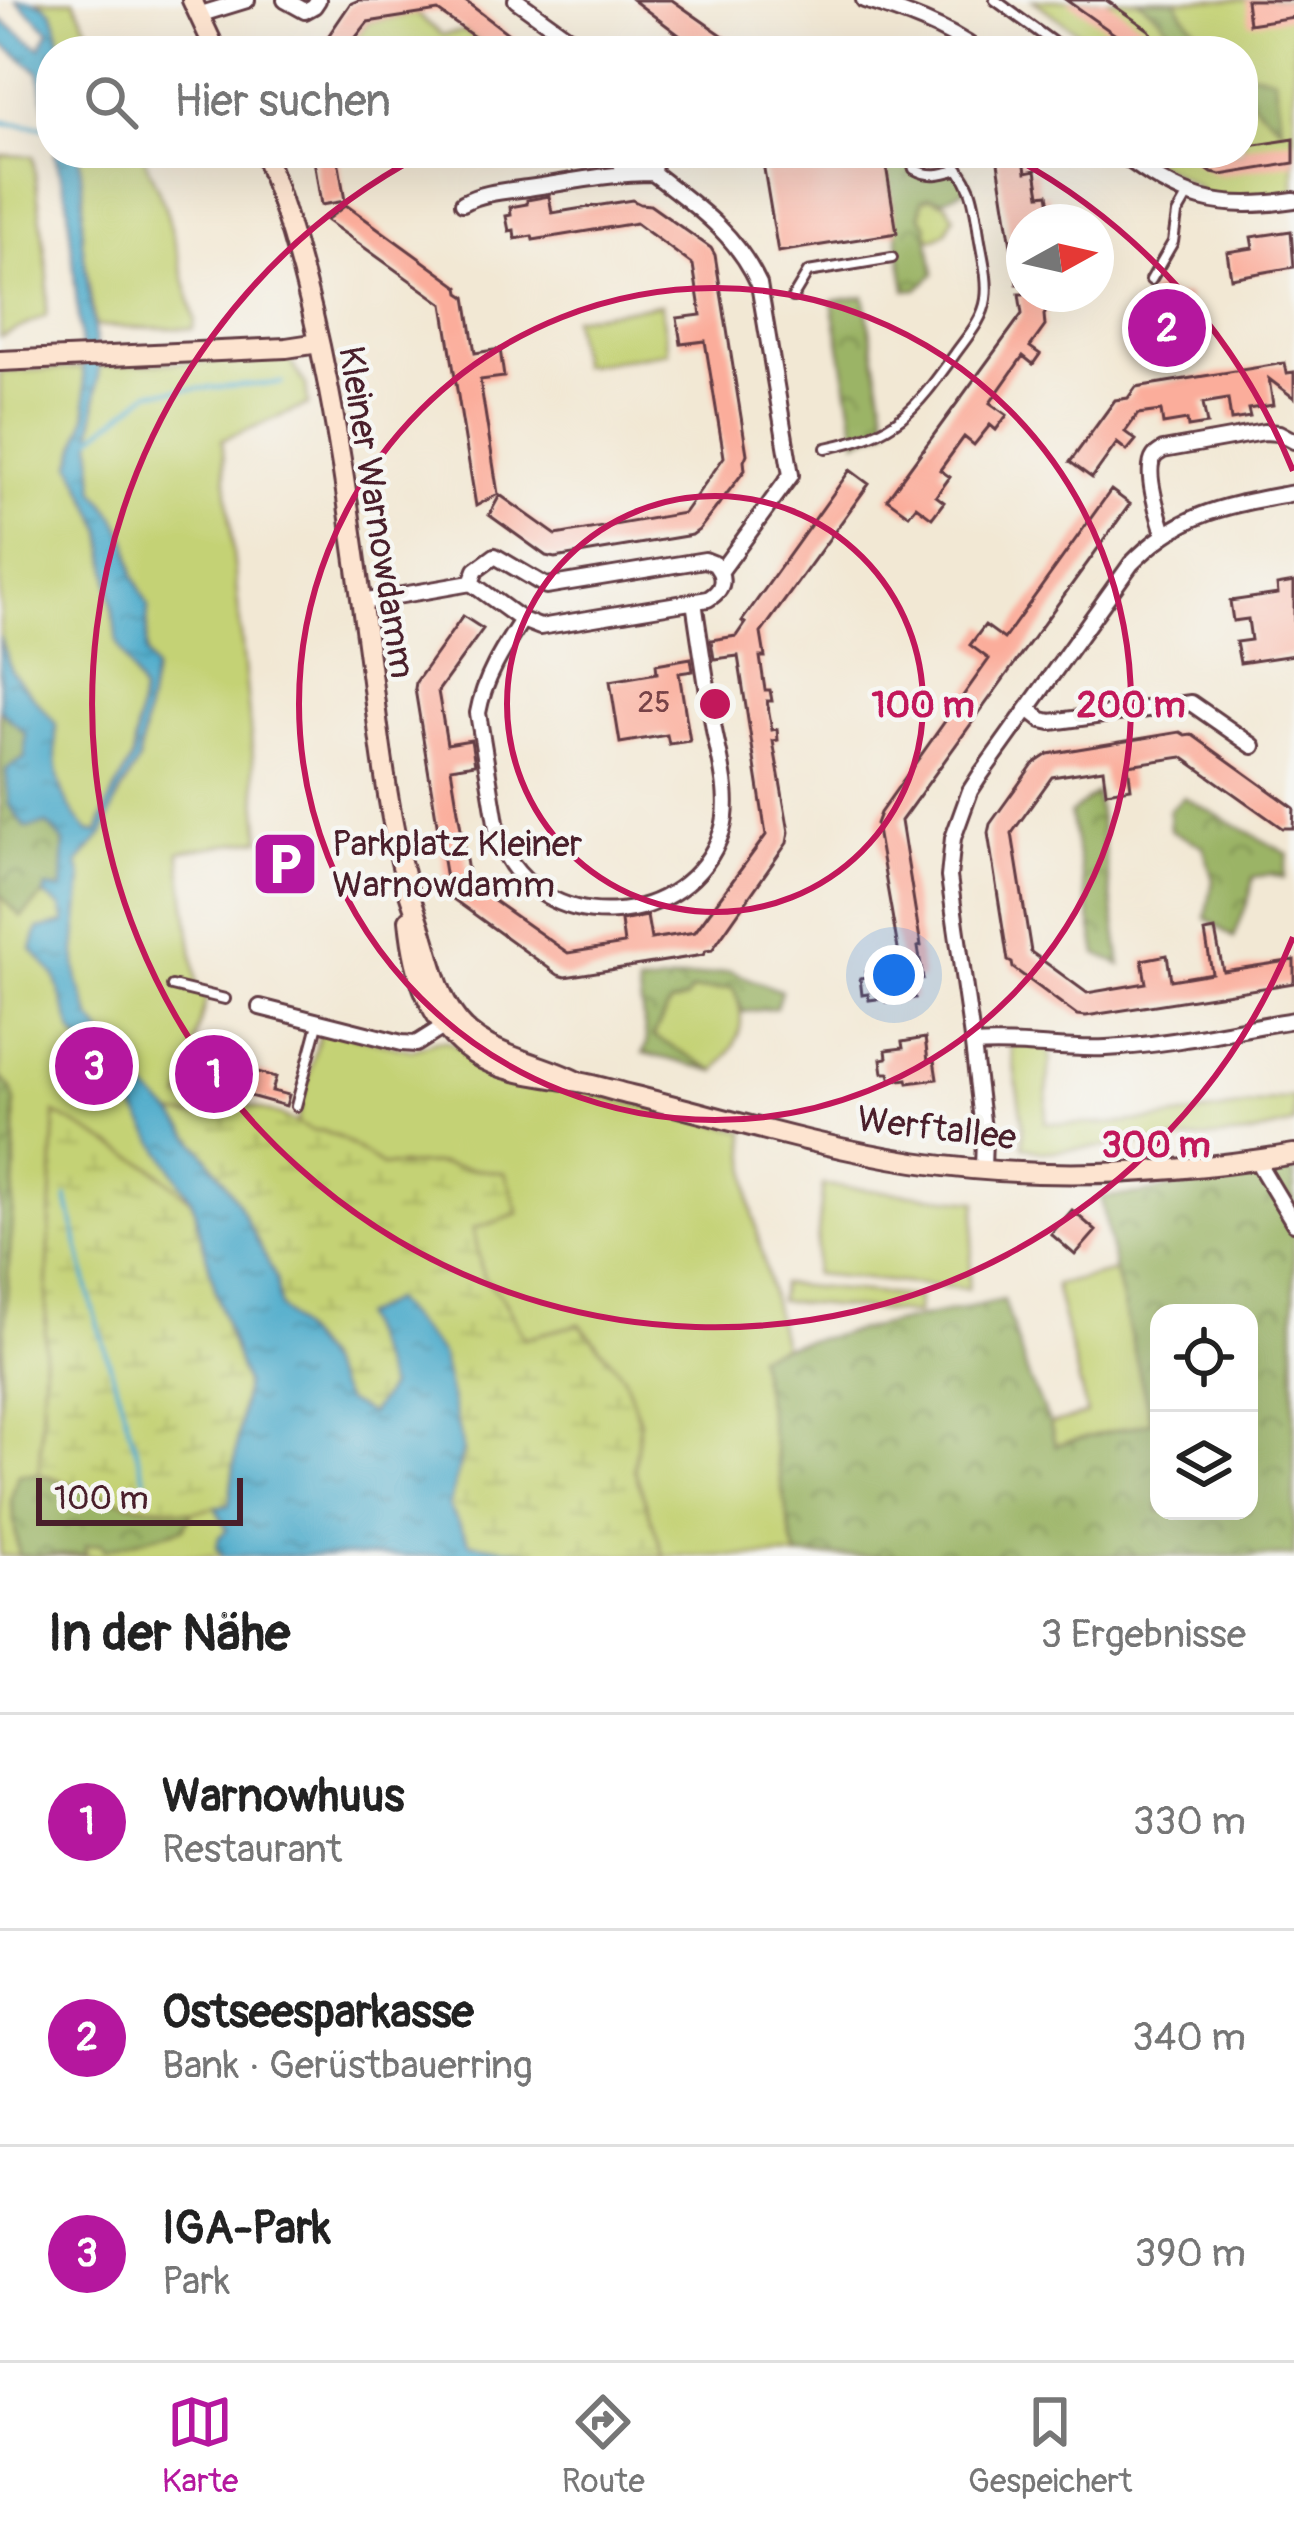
<!DOCTYPE html>
<html lang="de">
<meta charset="utf-8">
<style>
:root{--surface:#fff;--page:#f6f6f6;--text:#222;--muted:#767676;--line:#e0e0e0;--accent:#b5179e}
body{margin:0;font-family:Pangolin,sans-serif;background:var(--page);color:var(--text)}
.controls{position:absolute;right:36px;bottom:36px;display:grid;overflow:hidden;border-radius:24px;box-shadow:0 12px 48px #0002}
.controls button{width:108px;height:108px;display:grid;place-items:center;padding:0;border:0;border-bottom:3px solid var(--line);background:var(--surface);color:var(--text);font:60px sans-serif}
.compass{position:absolute;left:1006px;top:204px;width:108px;height:108px;border-radius:50%;background:var(--surface);box-shadow:0 12px 48px #0002;rotate:82deg}
.scale{position:absolute;left:36px;bottom:30px;width:207px;box-sizing:border-box;padding-left:12px;border:6px solid #4a1f2b;border-top:0;font-size:33px;line-height:42px;white-space:nowrap;color:#4a1f2b;-webkit-text-stroke:9px #f6f6f2;paint-order:stroke}
.you{position:absolute;left:894px;top:975px;width:42px;height:42px;margin:-30px;border:9px solid #fff;border-radius:50%;background:#1a73e8;box-shadow:0 0 0 18px #1a73e833}
.badge{display:grid;place-items:center;width:78px;height:78px;border-radius:50%;background:var(--accent);color:#fff;font-size:39px;font-weight:700}
.pin{position:absolute;translate:-50% -50%;border:6px solid #fff;box-shadow:0 3px 12px #0006}
.list{margin:0;padding:0;list-style:none}
h2{display:flex;justify-content:space-between;align-items:center;height:156px;margin:0;padding:0 48px;font-size:51px}
h2 small{font-size:39px;font-weight:400;color:var(--muted)}
.list li{display:grid;grid-template-columns:78px 1fr auto;gap:36px;align-items:center;box-sizing:border-box;height:216px;padding:0 48px;border-top:3px solid var(--line)}
.list b{display:block;font-size:45px;white-space:nowrap}
.list p{margin:0;font-size:39px;white-space:nowrap;color:var(--muted)}
.list em{font-size:39px;font-style:normal;color:var(--muted)}
.icon{flex:none;width:66px;height:66px;fill:none;stroke:currentColor;stroke-width:2;stroke-linecap:round;stroke-linejoin:round}
.map{position:relative;flex:none;width:1294px;height:1556px;overflow:hidden}
.search{position:absolute;background:var(--surface);box-shadow:0 12px 48px #0002;left:36px;right:36px;top:36px;height:132px;display:flex;align-items:center;gap:30px;box-sizing:border-box;padding:0 42px;border-radius:48px;color:var(--muted);font-size:45px}
.sheet{height:804px;background:var(--surface)}
nav{display:flex;justify-content:space-around;align-items:center;box-sizing:border-box;height:168px;border-top:3px solid var(--line);background:var(--surface);font-size:33px;color:var(--muted)}
nav a{display:grid;justify-items:center;gap:6px}
nav .on{color:var(--accent)}
.map>svg:first-child{display:block}
.green{fill:#c4d274;stroke:#877850;stroke-width:3}
.forest{fill:url(#forest-crowns);stroke:#726a48;stroke-width:3;fill-rule:evenodd}
.wetland{fill:url(#wetland-marsh);stroke:#877850;stroke-width:3}
.water{fill:url(#water-ripples);stroke:#4a647a;stroke-width:3}
.lines{fill:none;stroke-linecap:round;stroke-linejoin:round}
.stream{stroke:#4baaca;stroke-width:4.5}
.building{fill:#fbad9b}
.lane-casing{stroke:#633d44;stroke-width:14}
.street-casing{stroke:#633d44;stroke-width:20}
.secondary-casing{stroke:#633d44;stroke-width:24}
.lane{stroke:#fff;stroke-width:8}
.street{stroke:#fff;stroke-width:14}
.secondary{stroke:#fde4d0;stroke-width:18}
.ring{fill:none;stroke:#c2185b;stroke-width:6}
.labels{text-anchor:middle;stroke-width:9;stroke-linejoin:round;paint-order:stroke}
.number-label{font-size:30px;fill:#764247}
.street-label{font-size:36px;fill:#4a1f2b;stroke:#f6f6f2}
.poi-label{font-size:36px;fill:#4a1f2b;stroke:#f6f6f2;text-anchor:start}
.centre{fill:#c2185b;stroke:#f6f6f2;stroke-width:6}
.ring-label{font-size:36px;text-anchor:middle;font-weight:bold;fill:#c2185b;stroke:#f6f6f2;stroke-width:9;stroke-linejoin:round;paint-order:stroke}
</style>
<div class="map">
<svg width="1294" height="1556" viewBox="0 0 1294 1556">
<defs>
<pattern id="forest-crowns" width="20" height="18" patternUnits="userSpaceOnUse" patternTransform="scale(3)"><rect width="20" height="18" fill="#9bb466"/><path d="M2 6a3 3 0 1 1 6 0M12 15a3 3 0 1 1 6 0" fill="none" stroke="#809254"/></pattern>
<pattern id="wetland-marsh" width="20" height="14" patternUnits="userSpaceOnUse" patternTransform="scale(3)"><rect width="20" height="14" fill="#c4d274"/><path d="M1 5h8M5 5V1M11 12h8M15 12V8" fill="none" stroke="#aab465"/></pattern>
<pattern id="water-ripples" width="26" height="14" patternUnits="userSpaceOnUse" patternTransform="scale(3)"><rect width="26" height="14" fill="#4baaca"/><path d="M2 4q2-2 4 0t4 0M15 11q2-2 4 0t4 0" fill="none" stroke="#408aa4"/></pattern>
</defs>
<rect width="100%" height="100%" fill="#f6f6f2"/>
<filter id="ink" filterUnits="userSpaceOnUse"><feTurbulence type="fractalNoise" baseFrequency=".00833" numOctaves="2"/><feDisplacementMap in="SourceGraphic" scale="24" xChannelSelector="R" yChannelSelector="G"/><feConvolveMatrix kernelMatrix="1 2 1 2 8 2 1 2 1" color-interpolation-filters="sRGB"/></filter>
<filter id="wash" filterUnits="userSpaceOnUse"><feTurbulence type="fractalNoise" baseFrequency=".004" numOctaves="4" result="noise"/><feDisplacementMap in="SourceGraphic" scale="48" xChannelSelector="R" yChannelSelector="G"/><feGaussianBlur stdDeviation="2.7" result="paint"/><feColorMatrix in="noise" values="0 0 0 0 0 0 0 0 0 0 0 0 0 0 0 0 0 1.4 0 .05"/><feComposite in="paint" operator="in"/></filter>
<g filter="url(#wash)">
<rect width="100%" height="100%" fill="#f2e8d4"/>
<!-- green -->
<path class="green" d="M39 0H74L99 51H62L53 13Z
M1033 0H1294V200L1197 199 1199 188 1141 153H1243V51H1104Z
M416 14 442 35 465 31 494 51H442L415 46 394 51H345L368 22Z
M79 153H142L165 206 195 320 193 329 95 326 82 241 83 191Z
M0 155 33 156 48 276 46 316 0 337Z
M930 197 947 204 954 216 946 232 934 239 928 237 920 216 922 200Z
M661 304 668 352 580 366 572 318Z
M288 358 306 385 308 405 222 440 261 839 179 852 197 986 207 995 181 1099 307 1130 297 1123 321 1028 411 1050 435 1041H446L515 1075 745 1131 750 1200 783 1346 758 1356 793 1545 798 1556H664L634 1469 640 1422 524 1338 503 1299 483 1277 473 1229 439 1164 382 1166 206 1192 266 1556H0V372L83 368 87 413 72 464 103 531 117 643 142 692 132 759 108 804 99 832H89L90 849 138 762 154 671 146 654 148 606 134 575 129 545 115 516 95 490 92 440 99 366Z
M734 988C749 1027 739 1039 716 1071L652 1036 670 1004 686 999 690 991Z
M1011 1044 1047 1046 1050 1056 1045 1123C1129 1129 1212 1112 1294 1097V1124L1247 1135 1042 1152 1023 1146V1127Z
M823 1185 977 1201 968 1289 814 1274Z
M1115 1271 1152 1422 1055 1445 1050 1424 1087 1414 1055 1285Z
M781 1284 918 1297 917 1314 779 1301Z"/>
<!-- forest -->
<path class="forest" d="M1138 0H1176C1185 23 1205 36 1226 49L1184 51 1160 17Z
M1243 71 1274 77 1282 128 1243 94Z
M884 153H913L911 159 924 174 961 169 971 187 942 200 930 197 922 200 920 216 926 224 934 274 917 289 906 290Z
M864 296 888 428 857 441 832 301Z
M0 709 26 733C25 772 38 814 64 842L62 891 46 888 44 895 21 917 0 895Z
M1096 793 1121 965 1097 954 1070 814Z
M1184 797 1288 854 1284 878 1271 874 1253 877 1250 895 1234 938 1206 918 1213 880 1203 846 1170 830 1169 810Z
M730 971 781 991 776 1008 743 1012 733 988 691 991 686 999 670 1004 653 1036 716 1071 643 1053 647 1043 638 986Z
M0 1077 11 1088 15 1103V1169L0 1400Z
M1294 1171V1556H798L793 1545 757 1355 784 1346 1004 1300 1029 1379 1050 1424 1055 1445 1151 1422 1115 1271 1101 1197 1142 1194 1194 1181 1274 1175ZM1159 1313H1249V1511H1159Z
M18 1474H39L132 1504 192 1512 184 1528 104 1550 102 1544 85 1546 86 1554 19 1556 11 1499Z"/>
<!-- wetland -->
<path class="wetland" d="M227 1099 280 1115 310 1130 323 1131 343 1139 382 1166 439 1164 505 1173 519 1214 473 1229 483 1277 503 1299 524 1338 580 1324 624 1376 640 1422 634 1469 664 1556H552L470 1544 449 1507 463 1450 372 1340 390 1387 370 1415 345 1402 321 1356 280 1307 276 1278 173 1114 198 1116Z
M55 1113 153 1168 192 1201 220 1307 245 1384 229 1505 192 1512 132 1504 39 1474Z"/>
<!-- water -->
<path class="water" d="M16 0C58 0 54 15 62 51H51V141L39 72 0 42V19L40 48 49 31Z
M54 153H79L83 191 82 241 99 366 92 440 95 490 115 516 129 545 134 575 148 606 146 654 154 670 138 762 118 796 103 834 78 863 82 879 75 952 78 981 91 1018 134 1079 173 1114 209 1159 237 1201 276 1278 280 1307 321 1356 345 1401 370 1414 389 1387 361 1317 392 1300 441 1354 463 1450 449 1507 470 1543 552 1556H224L217 1548 219 1537 227 1530 216 1508 229 1505 245 1384 220 1307 192 1201 129 1099 73 1033 55 976 32 949 38 929 65 923 61 907 44 895 46 887 62 890 64 842 47 824 26 828 9 805 6 770 25 758 26 734 0 709V637L11 671 56 724C55 771 56 797 89 832H98L108 804 132 759 142 692 117 643 103 531 72 464 87 413 67 197Z"/>
<g class="lines">
<!-- stream -->
<path class="stream" d="M0 122 51 128
M89 440 150 392 282 383
M67 1197 92 1306 145 1479"/>
</g>
<g id="blocks">
<!-- building -->
<path class="building" d="M359 0H464L531 51H494L438 11 368 22 345 51H318L350 4Z
M633 0H672L732 42 726 51H700Z
M1066 0H1106L1149 30 1153 36 1156 51H1131L1130 45Z
M1246 0H1294V17L1249 24Z
M1294 139V163L1221 175 1212 173 1184 153H1243V147Z
M313 153H337L345 201 321 205Z
M884 153 897 233 778 252 763 163 796 157 797 166Z
M1002 153H1023L1026 172 1036 170 1040 195 1048 194 1051 211 1033 214 1034 222H1024V284H1017L1008 226 997 156H1002Z
M549 196 552 213 632 200 640 204 650 205 711 248 715 255 747 454 744 461 745 470 699 530 692 535 555 558 546 556 489 515 500 495 556 535 684 513 724 457 705 341 681 344 677 318 701 315 693 265 636 223 533 240 532 236 515 239 514 230 509 231 506 216 511 215 510 207 527 204V200Z
M346 205 459 287 460 293 466 297 475 353 500 349 504 377 480 380 498 494 476 506 443 304 326 220Z
M1291 231 1294 267 1231 278 1227 252 1253 248 1251 237Z
M1160 288 1172 297 1187 295 1193 340 1146 346 1141 317 1147 309 1145 298 1152 290Z
M1019 294H1046L1048 309 1044 315 1045 326 1030 347 1040 354 1033 364 1023 356 990 403 1007 415 996 430 990 425 974 445 964 437 940 470 950 477 936 496 944 502 932 518 916 506 909 515 887 499 1022 314Z
M1285 363 1287 373 1294 372V398L1269 379 1273 405 1248 409 1250 417 1231 420 1228 399 1203 403 1207 424 1188 427 1187 420 1163 424 1161 411 1138 414 1125 432 1136 440 1127 451 1117 443 1092 478 1070 462 1115 400 1128 398 1136 387Z
M850 470 869 484 761 633 765 657H760L765 690H770L772 701H767L772 730 777 729 778 740 773 741 789 832 787 843 712 950 706 951 703 955 565 977 558 975 453 899 448 891 415 689 416 682 463 616 483 629 438 691 447 744 471 740 475 764 451 768 470 884 568 953 624 944 621 921 647 916 651 939 695 932 766 835 738 656 714 659 711 640 736 636 745 623 742 621Z
M1111 490 1130 504 901 821 921 946 918 947 923 979 912 981 915 998 886 1002 885 998 869 1000 868 994 862 995 860 978 866 977 865 971 881 969 880 963 900 960 876 824 880 813 989 659 970 645 985 625 1004 639Z
M1294 582V655L1240 663 1236 642 1251 640 1248 619 1233 621 1230 601 1278 594 1277 585Z
M691 658 693 671 679 673 690 741 669 744 667 735 620 743 610 681 657 673 656 664Z
M1180 732 1185 735 1191 734 1294 808 1293 828H1282L1182 757 1128 765 1131 788 1106 792 1103 769 1052 777 1012 833 1031 952 1087 993 1146 983 1142 960 1167 955 1171 980 1212 973 1205 932 1215 930 1223 971 1294 960V983L1086 1016 1077 1015 1013 968 1012 963 1008 961 988 833 990 824 1033 764 1048 754Z
M925 1038 928 1061 934 1060 937 1079 908 1083 907 1079 891 1081 889 1073H883L881 1059 887 1058 886 1050 903 1048 902 1042Z
M211 1062 222 1065V1062L276 1077 272 1091 289 1095 286 1106 206 1084Z
M1072 1210 1096 1231 1075 1255 1051 1234Z"/>
</g>
</g>
<g filter="url(#ink)">
<use href="#blocks" fill-opacity="0" stroke="#633d44" stroke-width="3"/>
<g class="lines">
<!-- lane casing -->
<g class="lane-casing">
<path id="lane" d="M995 0 1065 51
M913 153 911 159 914 169C930 178 942 174 959 169
M1151 280 1173 242 1177 214 1188 195
M793 297 808 272 892 258
M826 448C898 433 913 412 955 354 967 337 983 320 986 299 989 279 982 255 979 235 974 198 972 180 944 153
M172 986 225 999
M296 1106 318 1024"/>
</g>
<!-- street casing -->
<g class="street-casing">
<path id="street" d="M285 0 305 11 314 6 318 0
M516 0 587 51
M864 0C903 12 945 27 978 51
M198 15 247 0
M617 153 622 166 631 173
M1120 153C1181 199 1217 212 1294 200
M653 173 655 153
M1164 533C1159 517 1144 471 1154 457 1156 454 1160 452 1163 450L1264 432 1279 433 1294 441
M471 583 476 570 495 556 546 586 705 560 715 564 720 572
M362 602 471 583 522 620 540 627 708 599C718 593 725 585 720 572L791 475 759 284C735 232 697 207 653 173 611 173 569 182 528 188 506 191 482 192 463 203
M522 620C503 649 484 679 478 713L499 841C540 941 688 932 722 831 732 799 720 761 714 730 707 687 700 644 694 601
M1028 709 1042 720 1051 722 1191 703 1253 746
M260 1007 402 1043 416 1044 443 1027
M973 1045C1017 1041 1061 1050 1106 1048 1169 1045 1232 1030 1294 1020
M1259 1160 1261 1168 1294 1223
M983 1169 984 1138 973 1045 949 877 953 838 970 791 981 774 1131 564C1182 511 1225 506 1294 493"/>
</g>
<!-- secondary casing -->
<g class="secondary-casing">
<path id="secondary" d="M192 0 216 51
M264 153C324 308 345 479 367 643 378 723 386 807 407 886 412 903 419 920 424 938 432 964 438 992 453 1014 480 1056 537 1060 578 1082
M0 361 286 348 319 343
M409 920C414 972 428 1023 474 1054 504 1074 543 1076 578 1082 596 1085 614 1091 631 1095 725 1118 818 1147 914 1162 1040 1181 1169 1175 1294 1154"/>
</g>
<!-- lane -->
<use href="#lane" class="lane"/>
<!-- street -->
<use href="#street" class="street"/>
<!-- secondary -->
<use href="#secondary" class="secondary"/>
</g>
</g>
<!-- distance rings -->
<g class="ring">
<circle cx="715" cy="704" r="208"/>
<circle cx="715" cy="704" r="416"/>
<path d="M1293 937A623 623 0 1 1 423 154M1007 154A623 623 0 0 1 1293 471"/>
</g>
<!-- icons -->
<defs>
<g id="parking-square" transform="scale(3.45)"><rect x="-9" y="-9" width="18" height="18" rx="4" fill="#b5179e" stroke="#f6f6f2"/><path d="M-3.5-5.5H1a3.5 3.5 0 0 1 0 7H-1V5.5H-3.5ZM-1-3.4V-.6H.8a1.4 1.4 0 0 0 0-2.8Z" fill="#fff"/></g>
</defs>
<g fill-rule="evenodd">
<use href="#parking-square" x="285" y="864"/>
</g>
<g class="labels">
<!-- number labels -->
<g class="number-label">
<text x="654" y="712">25</text>
</g>
<!-- street labels -->
<g class="street-label">
<text transform="translate(378 512) rotate(81)" y="13">Kleiner Warnowdamm</text>
<text transform="translate(937 1127) rotate(7)" y="13">Werftallee</text>
</g>
<!-- poi labels -->
<g class="poi-label">
<text x="332" y="856">Parkplatz Kleiner<tspan x="332" dy="41">Warnowdamm</tspan></text>
</g>
</g>
<circle cx="715" cy="704" r="18" class="centre"/>
<g class="ring-label">
<text x="923" y="717">100 m</text>
<text x="1131" y="717">200 m</text>
<text x="1156" y="1157">300 m</text>
</g>
</svg>
<div class="controls">
<button><svg class="icon" aria-label="locate" viewBox="0 0 24 24"><circle cx="12" cy="12" r="6"/><path d="M12 2v4M12 18v4M2 12h4M18 12h4"/></svg></button>
<button><svg class="icon" aria-label="layers" viewBox="0 0 24 24"><path d="M12 4l9 5-9 5-9-5zM3 14l9 5 9-5"/></svg></button>
</div>
<svg class="compass" viewBox="-18 -18 36 36"><path d="M0-13l5 13h-10z" fill="#e53935"/><path d="M0 13l5-13h-10z" fill="#767676"/></svg>
<div class="scale">100 m</div>
<div class="you"></div>
<div class="pin badge" style="left:214px;top:1074px">1</div>
<div class="pin badge" style="left:1167px;top:328px">2</div>
<div class="pin badge" style="left:94px;top:1066px">3</div>
<div class="search"><svg class="icon" aria-label="search" viewBox="0 0 24 24"><circle cx="10" cy="10" r="6"/><path d="M15 15l6 6"/></svg>Hier suchen</div>
</div>
<section class="sheet">
<h2>In der Nähe<small>3 Ergebnisse</small></h2>
<ul class="list">
<li><span class="badge">1</span><div><b>Warnowhuus</b><p>Restaurant</p></div><em>330 m</em></li>
<li><span class="badge">2</span><div><b>Ostseesparkasse</b><p>Bank · Gerüstbauerring</p></div><em>340 m</em></li>
<li><span class="badge">3</span><div><b>IGA-Park</b><p>Park</p></div><em>390 m</em></li>
</ul>
</section>
<nav>
<a class="on"><svg class="icon" aria-label="map" viewBox="0 0 24 24"><path d="M3 6l6-2 6 2 6-2v14l-6 2-6-2-6 2zM9 4v14M15 6v14"/></svg>Karte</a>
<a><svg class="icon" aria-label="directions" viewBox="0 0 24 24"><path d="M12 3l9 9-9 9-9-9zM9 14v-3h6M13 9l2 2-2 2"/></svg>Route</a>
<a><svg class="icon" aria-label="saved" viewBox="0 0 24 24"><path d="M7 4h10v16l-5-4-5 4z"/></svg>Gespeichert</a>
</nav>
